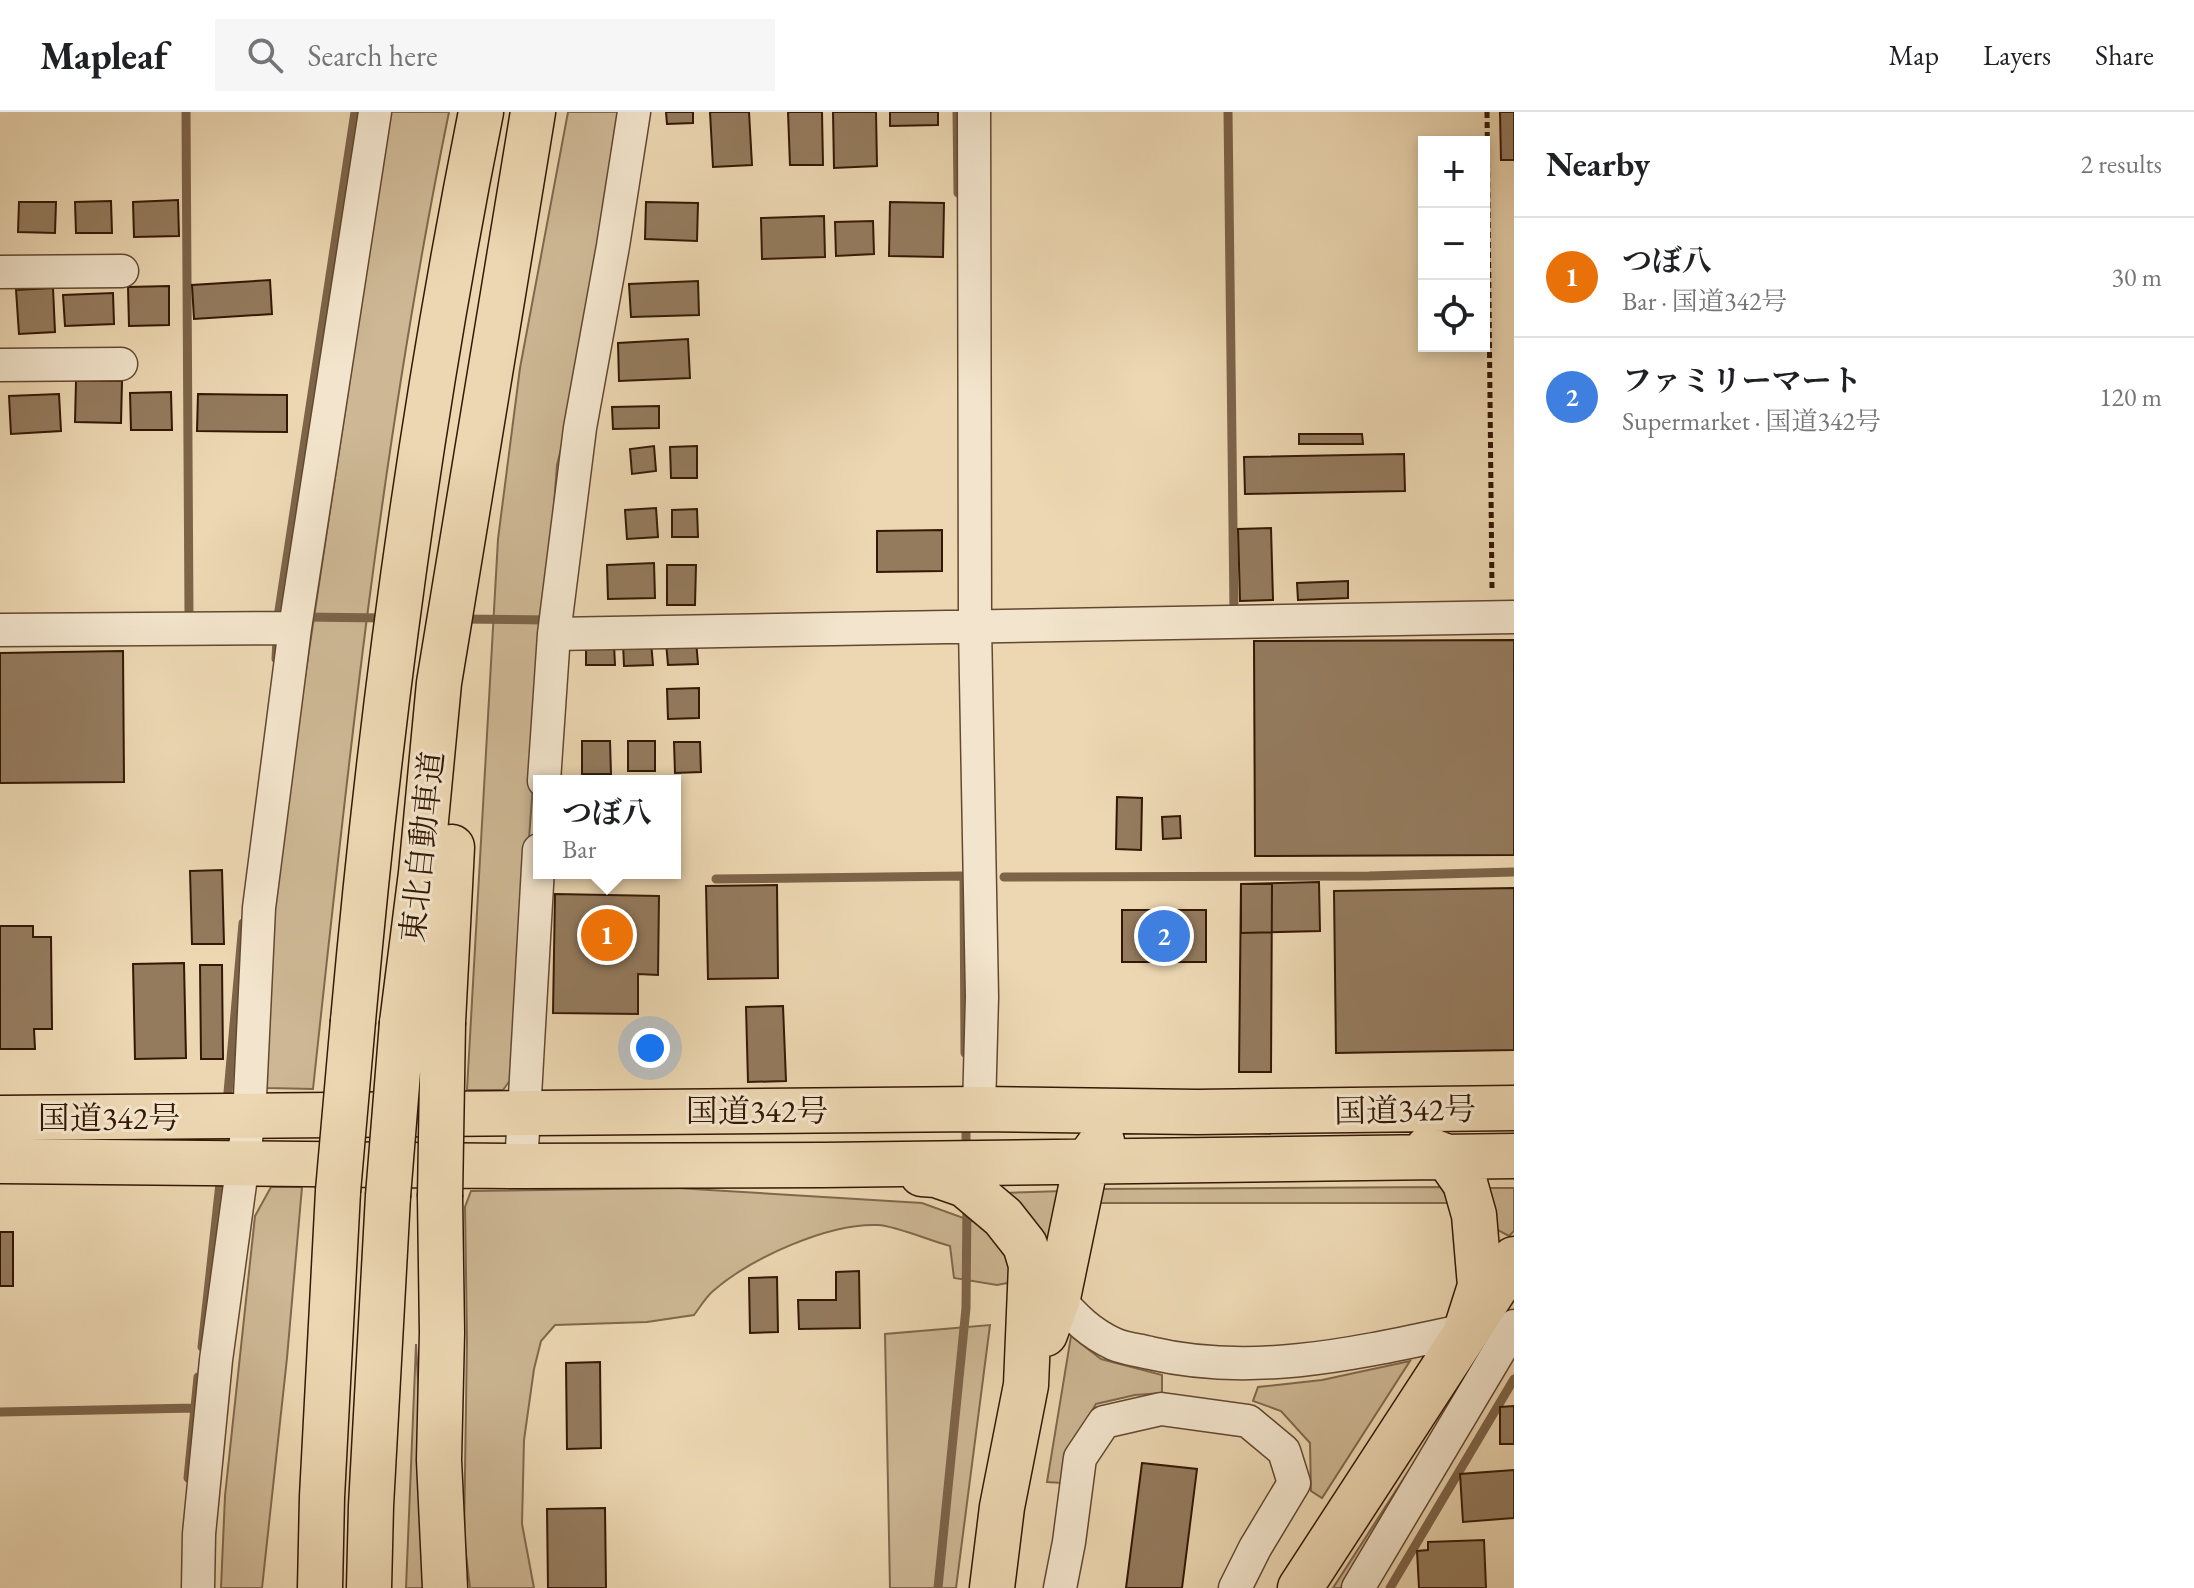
<!DOCTYPE html>
<meta charset="utf-8">
<style>
:root{--surface:#fff;--page:#f6f6f6;--text:#202124;--muted:#757577;--line:#e0e0e0;--accent:#111827}
body{margin:0;font-family:"EB Garamond","Noto Serif JP",serif;background:var(--page);color:var(--text)}
.controls{position:absolute;right:24px;top:24px;display:grid;overflow:hidden;border-radius:0px;box-shadow:0 4px 12px #0003}
.controls button{width:72px;height:72px;display:grid;place-items:center;padding:0;border:0;border-bottom:2px solid var(--line);background:var(--surface);color:var(--text);font:40px sans-serif}
.you{position:absolute;left:650px;top:936px;width:28px;height:28px;margin:-20px;border:6px solid #fff;border-radius:50%;background:#1a73e8;box-shadow:0 0 0 12px #1a73e833}
.badge{display:grid;place-items:center;width:52px;height:52px;border-radius:50%;background:var(--accent);color:#fff;font-size:26px;font-weight:700}
.pin{position:absolute;translate:-50% -50%;border:4px solid #fff;box-shadow:0 2px 8px #0006}
.popup{position:absolute;left:533px;top:663px;width:148px;height:104px;box-sizing:border-box;display:grid;place-content:center;border-radius:0px;background:var(--surface);filter:drop-shadow(0 2px 6px #0005);font-size:26px;white-space:nowrap;color:var(--muted)}
.popup b{font-size:30px;color:var(--text)}
.popup::after{content:'';position:absolute;left:50%;top:100%;margin-left:-16px;border:16px solid transparent;border-top-color:var(--surface)}
.list{margin:0;padding:0;list-style:none}
h2{display:flex;justify-content:space-between;align-items:center;height:104px;margin:0;padding:0 32px;font-size:34px}
h2 small{font-size:26px;font-weight:400;color:var(--muted)}
.list li{display:grid;grid-template-columns:52px 1fr auto;gap:24px;align-items:center;box-sizing:border-box;height:120px;padding:0 32px;border-top:2px solid var(--line)}
.list b{display:block;font-size:30px;white-space:nowrap}
.list p{margin:0;font-size:26px;white-space:nowrap;color:var(--muted)}
.list em{font-size:26px;font-style:normal;color:var(--muted)}
.icon{flex:none;width:44px;height:44px;fill:none;stroke:currentColor;stroke-width:2;stroke-linecap:round;stroke-linejoin:round}
.map{position:relative;flex:none;width:1514px;height:1476px;overflow:hidden}
header{display:flex;align-items:center;gap:48px;box-sizing:border-box;height:112px;padding:0 40px;background:var(--surface);border-bottom:2px solid var(--line)}
header strong{font-size:38px}
nav{display:flex;gap:44px;margin-inline-start:auto;font-size:28px}
.search{width:560px;height:72px;background:var(--page);display:flex;align-items:center;gap:20px;box-sizing:border-box;padding:0 28px;border-radius:0px;color:var(--muted);font-size:30px}
main{display:flex}
aside{flex:1;background:var(--surface)}
.map>svg:first-child{display:block}
.green{fill:#cdb794;stroke:#80684c;stroke-width:2}
.lines{fill:none;stroke-linecap:round;stroke-linejoin:round}
.stream{stroke:#7d6449;stroke-width:9}
.building{fill:#947b5e;stroke:#341804;stroke-width:2}
.minor-casing{stroke:#624830;stroke-width:35}
.highway-casing{stroke:#341804;stroke-width:47}
.path{stroke:#341804;stroke-width:5;stroke-dasharray:6 4;stroke-linecap:butt}
.minor{stroke:#f3e5cd;stroke-width:32}
.highway{stroke:#ecd7b2;stroke-width:44}
.highway-bridge-casing{stroke:#341804;stroke-width:47;stroke-linecap:butt}
.highway-bridge{stroke:#ecd7b2;stroke-width:44}
.labels{text-anchor:middle;stroke-width:6;stroke-linejoin:round;paint-order:stroke}
.street-label{font-size:32px;fill:#341804;stroke:#f3e5cd}
</style>
<header>
<strong>Mapleaf</strong>
<div class="search"><svg class="icon" aria-label="search" viewBox="0 0 24 24"><circle cx="10" cy="10" r="6"/><path d="M15 15l6 6"/></svg>Search here</div>
<nav><a>Map</a><a>Layers</a><a>Share</a></nav>
</header>
<main>
<div class="map">
<svg width="1514" height="1476" viewBox="0 0 1514 1476">
<rect width="100%" height="100%" fill="#ecd7b2"/>
<filter id="stains"><feTurbulence type="fractalNoise" baseFrequency=".0025" numOctaves="4"/><feColorMatrix values="0 0 0 0 .2 0 0 0 0 .09 0 0 0 0 .02 0 0 0 .5 -.17"/></filter>
<radialGradient id="worn" r=".72"><stop offset=".6" stop-color="#630" stop-opacity="0"/><stop offset="1" stop-color="#630" stop-opacity=".3"/></radialGradient>
<!-- green -->
<path class="green" d="M390 0H449C383 323 348 650 313 977L267 976 262 955 276 758Z
M568 0H623L585 240 557 353 511 967 503 978H467L498 427 520 256Z
M271 1075H302L287 1246 262 1476H221L225 1384 255 1104Z
M1442 1075 1449 1091H1094V1077Z
M676 1076 922 1091 983 1113 1012 1141 1018 1169 997 1173 954 1166 950 1134C931 1129 896 1114 878 1113 828 1111 751 1146 713 1179 706 1185 700 1195 694 1203L647 1210 555 1213 541 1229 534 1257 524 1328 522 1412 534 1476H470L464 1425 467 1228 465 1095 471 1079Z
M1485 1076H1514V1119L1509 1124 1494 1116Z
M1063 1079 1049 1164 1002 1081Z
M990 1213 956 1476H890L885 1222Z
M1071 1224 1101 1247 1162 1263V1281L1135 1283 1096 1292 1075 1328 1062 1371 1047 1370Z
M416 1232 430 1476H406Z
M1410 1249 1322 1386 1311 1379 1310 1331 1281 1299 1253 1289 1258 1275 1322 1268Z
M1466 1270 1341 1476H1333Z"/>
<g class="lines">
<!-- stream -->
<path class="stream" d="M186 0 189 505
M957 0 958 81
M1228 0 1234 498
M303 505 385 506
M459 507 549 508
M276 547 278 505 355 0
M1004 765 1369 764 1514 760
M716 767 964 764
M964 767 965 941
M227 992 243 811
M966 1007V1041
M202 1235 221 1062
M0 1300 195 1296
M188 1366 198 1265
M938 1476 966 1196 967 1091
M1390 1476 1514 1267"/>
</g>
<!-- building -->
<path class="building" d="M666 0H693V11L667 12Z
M710 0H749L752 53 713 55Z
M788 0H822L823 53H790Z
M833 0H876L877 54 834 56Z
M890 0H938V13L890 14Z
M1500 0H1514V48H1501Z
M178 88 179 124 134 125 133 90Z
M111 89 112 121H76L75 90Z
M19 90H56L55 121 18 120Z
M646 90 698 91 697 129 645 127Z
M890 90 944 91 943 145 889 144Z
M824 104 825 145 762 147 761 106Z
M873 109 874 142 836 144 835 110Z
M270 168 272 202 194 207 192 173Z
M698 169 699 203 631 205 629 172Z
M169 174V213L129 214 128 175Z
M53 176 55 220 19 222 16 178Z
M113 181 114 212 65 214 63 183Z
M688 227 690 266 619 269 618 231Z
M76 269H122L121 311 75 310Z
M171 280 172 318H131L130 281Z
M59 282 61 319 11 322 9 284Z
M198 282 287 283V320L197 319Z
M659 294V316L613 317 612 295Z
M1299 322H1362L1363 332H1299Z
M654 334 656 359 632 362 630 337Z
M697 334V366H671L670 335Z
M1404 342 1405 379 1245 382 1244 345Z
M656 396 658 425 627 427 625 398Z
M697 397 698 425H672V398Z
M1271 416 1273 488 1240 489 1238 417Z
M942 418V459L877 460V419Z
M654 451 655 486 608 487 607 453Z
M667 453H696L695 493H667Z
M1348 469V486L1298 488 1297 471Z
M696 528 698 552 668 553 666 530Z
M1514 528V743L1255 744 1254 529Z
M651 530 653 553 624 554 623 531Z
M586 533H614L615 553H586Z
M123 539 124 670 0 671V541Z
M699 576V606L668 607 667 577Z
M582 629H610L611 662H582Z
M628 629H655V659H628Z
M674 630H700L701 660 675 661Z
M1117 685 1142 686 1141 738 1116 737Z
M1180 704 1181 726 1163 727 1162 705Z
M222 758 224 832H192L190 759Z
M1319 770 1320 819 1241 821V772Z
M1241 772H1272L1271 960H1239Z
M777 773 778 866 708 867 706 774Z
M1514 776V938L1336 941 1334 779Z
M555 782 659 784 658 863 638 862V902L553 901Z
M1122 798H1206V850H1122Z
M0 814H33V825H51L52 917H34L35 937H0Z
M184 851 186 946 135 947 133 852Z
M200 853H222L223 947H201Z
M783 894 786 969 748 970 746 895Z
M0 1120H13V1174H0Z
M859 1159 860 1216 799 1217 798 1188H836V1160Z
M777 1165 778 1220 750 1221 749 1166Z
M600 1250 601 1336 567 1337 566 1251Z
M1514 1294V1332H1500V1295Z
M1142 1351 1197 1357 1182 1476H1126Z
M1514 1358V1406L1463 1410 1460 1362Z
M605 1396 606 1476H548L547 1397Z
M1484 1428 1486 1476H1419L1417 1439 1428 1438V1430Z"/>
<g class="lines">
<!-- minor casing -->
<g class="minor-casing">
<path id="minor" d="M974 0 975 514 982 885 979 997
M0 160 122 159
M0 253 121 252
M0 518 295 516
M554 522 1514 505
M544 669 554 522 580 316 613 134 634 0
M521 1054 539 738
M1058 1186C1074 1205 1090 1221 1114 1232 1125 1237 1139 1238 1150 1241 1256 1266 1362 1240 1466 1218
M198 1476 199 1422 216 1248 249 1006 259 796 295 516 375 0
M1060 1476 1069 1430 1080 1346 1104 1310 1161 1297 1248 1309 1284 1339 1294 1371 1255 1436 1235 1476
M1358 1476 1514 1214"/>
</g>
<!-- highway casing -->
<g class="highway-casing">
<path id="highway" d="M353 909C380 605 421 300 481 0
M443 910 452 735
M402 911 421 761 439 571 533 0
M0 1006 979 997 1197 1000 1514 996
M1427 1037 1447 1045 1465 1071 1474 1103 1480 1174 1466 1218
M0 1049 521 1054 824 1053 1514 1044
M922 1062 936 1063 965 1073 1003 1105 1025 1133 1031 1153 1026 1273 1002 1395 992 1476
M440 1085 442 1221 439 1348 445 1476
M1045 1222 1058 1186 1086 1051 1102 1029
M320 1476 322 1385 338 1079
M369 1476 371 1394 388 1084
M1300 1476 1514 1147"/>
</g>
<!-- path -->
<path class="path" d="M1487 0 1492 477"/>
<!-- minor -->
<use href="#minor" class="minor"/>
<!-- highway -->
<use href="#highway" class="highway"/>
<!-- highway-bridge casing -->
<g class="highway-bridge-casing">
<path id="highway-bridge" d="M338 1079 353 909
M388 1084 402 911
M440 1085 443 910"/>
</g>
<!-- highway-bridge -->
<use href="#highway-bridge" class="highway-bridge"/>
</g>
<g class="labels">
<!-- street labels -->
<g class="street-label">
<text transform="translate(422 735) rotate(-84)" y="11">東北自動車道</text>
<text transform="translate(1405 998) rotate(-1)" y="11">国道342号</text>
<text x="757" y="1010">国道342号</text>
<text x="109" y="1017">国道342号</text>
</g>
</g>
<rect width="100%" height="100%" filter="url(#stains)"/>
<rect width="100%" height="100%" fill="url(#worn)"/>
</svg>
<div class="controls">
<button>+</button>
<button>−</button>
<button><svg class="icon" aria-label="locate" viewBox="0 0 24 24"><circle cx="12" cy="12" r="6"/><path d="M12 2v4M12 18v4M2 12h4M18 12h4"/></svg></button>
</div>
<div class="you"></div>
<div class="pin badge" style="left:607px;top:823px;background:#e8710a">1</div>
<div class="popup"><b>つぼ八</b>Bar</div>
<div class="pin badge" style="left:1164px;top:824px;background:#3f7fe0">2</div>
</div>
<aside>
<h2>Nearby<small>2 results</small></h2>
<ul class="list">
<li><span class="badge" style="background:#e8710a">1</span><div><b>つぼ八</b><p>Bar · 国道342号</p></div><em>30 m</em></li>
<li><span class="badge" style="background:#3f7fe0">2</span><div><b>ファミリーマート</b><p>Supermarket · 国道342号</p></div><em>120 m</em></li>
</ul>
</aside>
</main>
